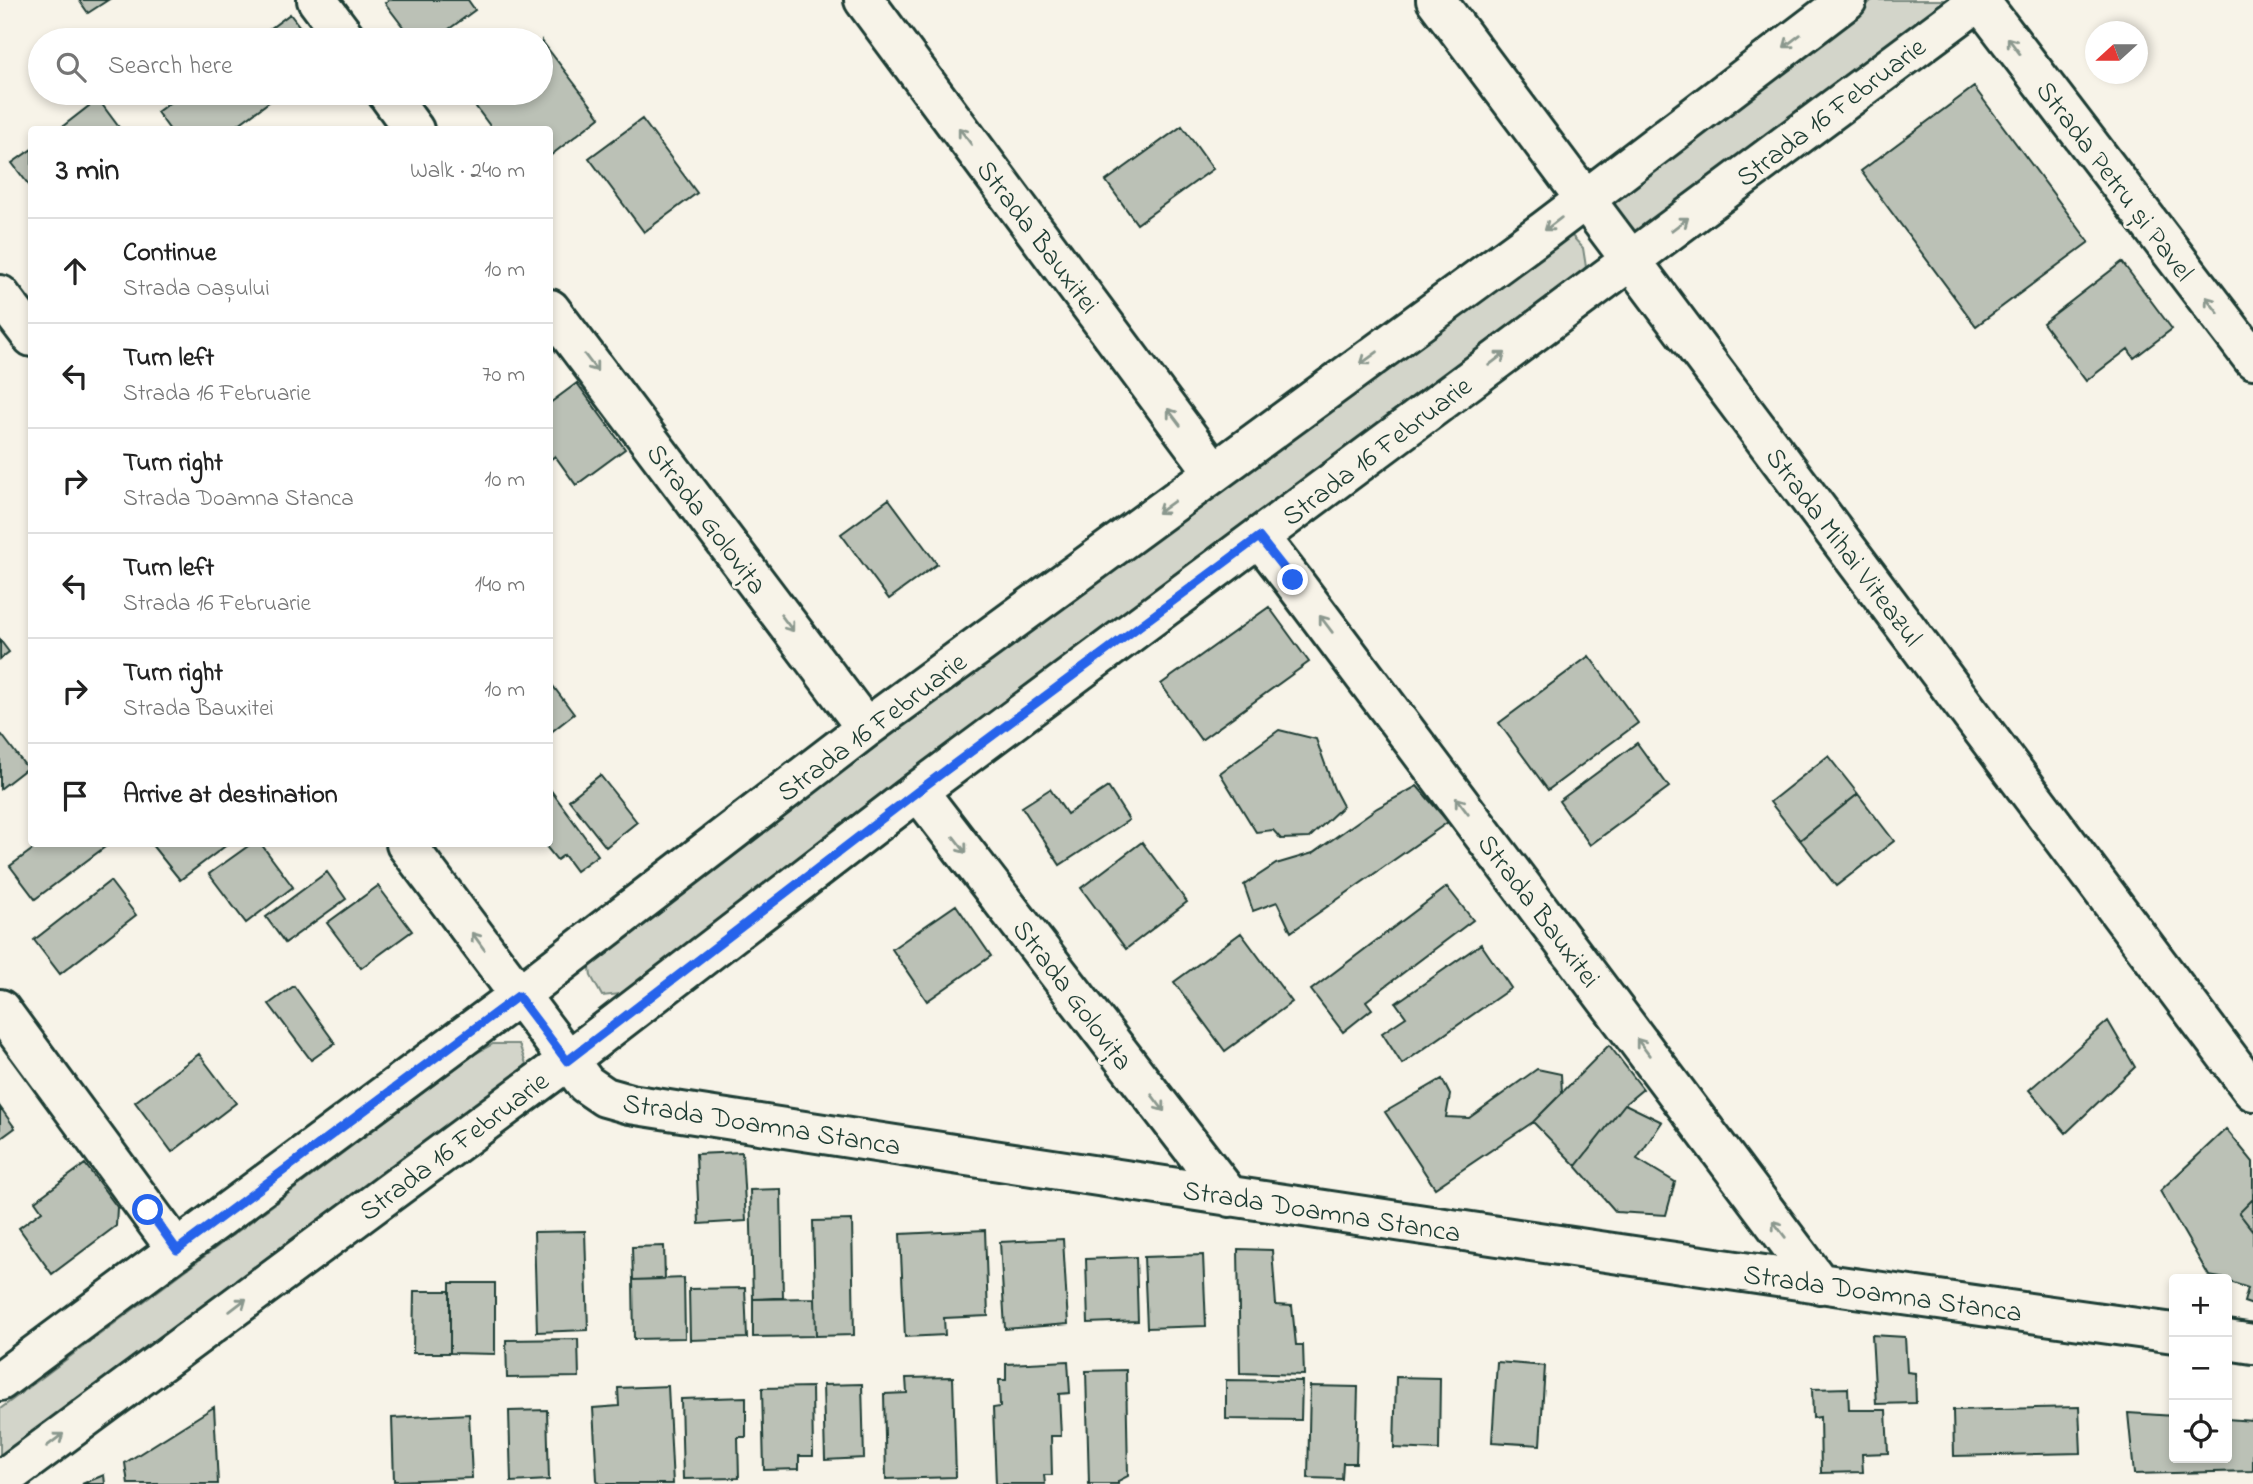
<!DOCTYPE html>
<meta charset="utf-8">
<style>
:root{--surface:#fff;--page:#f2f2f2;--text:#222;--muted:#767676;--line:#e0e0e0}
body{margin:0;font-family:"Indie Flower",sans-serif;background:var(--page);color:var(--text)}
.controls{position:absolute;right:21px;bottom:21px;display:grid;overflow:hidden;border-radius:7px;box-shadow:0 4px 10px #0003}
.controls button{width:63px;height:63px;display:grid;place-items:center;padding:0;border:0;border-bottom:2px solid var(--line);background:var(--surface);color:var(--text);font:35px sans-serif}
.compass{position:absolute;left:2085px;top:21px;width:63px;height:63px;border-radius:50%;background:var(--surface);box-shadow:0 4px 10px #0003;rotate:249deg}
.stop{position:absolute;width:21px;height:21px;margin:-16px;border:5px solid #2563eb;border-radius:50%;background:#fff}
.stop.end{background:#2563eb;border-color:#fff;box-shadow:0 2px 7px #0008}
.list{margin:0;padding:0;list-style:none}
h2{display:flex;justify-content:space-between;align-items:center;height:91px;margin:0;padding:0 28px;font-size:30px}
h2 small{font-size:23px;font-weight:400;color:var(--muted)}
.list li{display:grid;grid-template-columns:46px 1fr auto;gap:21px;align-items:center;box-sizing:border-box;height:105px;padding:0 28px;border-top:2px solid var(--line)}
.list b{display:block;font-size:26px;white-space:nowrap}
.list p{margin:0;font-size:23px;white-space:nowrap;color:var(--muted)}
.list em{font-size:23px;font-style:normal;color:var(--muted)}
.icon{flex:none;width:38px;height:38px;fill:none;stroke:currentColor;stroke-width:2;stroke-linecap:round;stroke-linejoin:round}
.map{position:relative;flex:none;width:2253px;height:1484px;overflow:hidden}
.search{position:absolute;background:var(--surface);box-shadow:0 4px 10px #0003;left:28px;top:28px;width:525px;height:77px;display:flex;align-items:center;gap:18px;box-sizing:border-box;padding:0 24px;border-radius:38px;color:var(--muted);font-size:26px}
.panel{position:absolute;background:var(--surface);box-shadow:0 4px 10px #0003;left:28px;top:126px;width:525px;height:721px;border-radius:7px}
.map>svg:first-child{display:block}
.green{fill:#d3d5ca;stroke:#79897f;stroke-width:2}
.building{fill:#bbc1b6;stroke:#1f3d34;stroke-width:2}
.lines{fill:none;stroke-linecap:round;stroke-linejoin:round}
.minor-casing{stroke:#1f3d34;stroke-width:44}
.minor{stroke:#f7f3e8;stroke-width:38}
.oneway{stroke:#8b988e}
.route{stroke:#2563eb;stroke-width:9}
.labels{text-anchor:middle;stroke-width:6;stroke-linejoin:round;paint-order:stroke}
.street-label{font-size:28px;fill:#1f3d34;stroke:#f7f3e8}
</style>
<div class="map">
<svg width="2253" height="1484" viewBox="0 0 2253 1484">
<rect width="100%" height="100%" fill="#f7f3e8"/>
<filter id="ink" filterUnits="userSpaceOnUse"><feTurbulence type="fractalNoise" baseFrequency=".0143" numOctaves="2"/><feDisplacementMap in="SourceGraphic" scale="14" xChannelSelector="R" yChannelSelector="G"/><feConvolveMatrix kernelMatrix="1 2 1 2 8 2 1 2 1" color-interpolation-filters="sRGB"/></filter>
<g filter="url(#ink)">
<!-- green -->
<path class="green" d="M1873 0H1964L1639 240 1598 230 1616 192Z
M1572 236 1583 248 1586 267 1571 282 1336 454 630 993 602 996 591 976 589 960 1544 243Z
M493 1044H519L526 1064 515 1084 0 1459V1409L475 1054Z"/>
<!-- building -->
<path class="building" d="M79 0H108L88 13Z
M389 0H468L475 10 434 40H413L385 3Z
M290 14 310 40H255Z
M542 41 600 117 550 156V130H493L468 96 473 93H541Z
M1974 87 2089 242 1976 326 1861 171Z
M183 93H281L231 130H170L157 112Z
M98 99 121 130H58Z
M642 119 697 193 644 232 589 158Z
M1182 126 1213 169 1137 224 1106 181Z
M32 149V189L12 163Z
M2122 262 2172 329 2134 358 2128 349 2086 381 2043 323Z
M577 383 625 449 576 485 555 456 550 460V403Z
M889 499 937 564 889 599 841 534Z
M1269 607 1309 662 1201 740 1161 684Z
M0 640 9 652 0 659Z
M1589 656 1638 723 1548 790 1499 723Z
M550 682 574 714 550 733Z
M1279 730 1316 739 1334 789 1343 806 1309 838 1281 839 1273 830 1256 832 1220 773Z
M2 735 27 768 0 789V736Z
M1637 743 1669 787 1590 845 1559 801Z
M1828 756 1858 794 1800 840 1770 802Z
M600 775 637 822 606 847 569 800Z
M1417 786 1448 822 1291 932 1277 902 1253 911 1244 885 1276 864 1313 853 1377 808Z
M1108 787 1129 820 1060 865 1022 807 1050 789 1067 814Z
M550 789 598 855 576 871 564 855 557 860 544 844H550Z
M1858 794 1894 841 1836 886 1800 840Z
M1142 842 1187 902 1126 949 1081 888Z
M40 844H109L35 899 10 866Z
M151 844H228L180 880Z
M251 844H261L293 887 246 923 209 874Z
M327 872 346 899 285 943 266 917Z
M110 881 136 915 60 974 34 940Z
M378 886 412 931 361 968 327 923Z
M1447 887 1473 920 1366 1001 1372 1009 1343 1032 1311 990Z
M956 905 991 956 927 1001 892 949Z
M1241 933 1292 1002 1225 1051 1174 982Z
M1481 944 1511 988 1402 1064 1382 1033 1406 1017 1396 1003Z
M294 986 335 1043 311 1060 269 1004Z
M2108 1021 2135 1067 2066 1133 2029 1090Z
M1609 1045 1643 1089 1625 1104 1576 1166 1533 1122Z
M199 1054 236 1103 172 1152 135 1102Z
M1537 1069 1561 1074 1562 1093 1533 1122 1435 1188 1385 1112 1442 1079 1450 1095 1446 1117 1469 1118Z
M1625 1104 1662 1122 1637 1159 1675 1182 1666 1215 1616 1212 1576 1166Z
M0 1107 15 1128 0 1139Z
M2226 1129 2253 1162V1199L2239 1213 2253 1231V1305L2244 1302 2248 1288 2227 1281V1279L2209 1276 2160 1191Z
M742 1152 746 1221 699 1224 696 1154Z
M85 1164 117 1207 116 1226 52 1274 19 1228 42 1211 35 1201Z
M781 1189 783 1298 753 1299 750 1190Z
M2253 1199V1231L2239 1213Z
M852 1220 854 1335 816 1336 813 1221Z
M985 1230 988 1316 944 1318 945 1335 905 1337 900 1234Z
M585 1231 588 1330 537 1332 534 1232Z
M1063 1239 1068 1324 1005 1329 1000 1242Z
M664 1246 665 1279 633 1280 632 1247Z
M1238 1249 1272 1250 1276 1305 1292 1306 1296 1345H1303L1304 1375 1240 1373Z
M1203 1255 1206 1326 1147 1328 1144 1257Z
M1136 1257 1138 1321 1088 1323 1086 1259Z
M684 1278 685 1338 634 1339 633 1280Z
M450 1283H495V1354L450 1353Z
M745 1288 747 1338 690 1340 689 1289Z
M414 1291H450V1353H413Z
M815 1298 816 1336 753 1337V1299Z
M1872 1335 1905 1337 1907 1372 1915 1373 1916 1403 1876 1404Z
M578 1339 579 1377 507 1378 506 1340Z
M1068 1361 1070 1393 1059 1394 1061 1436H1051L1052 1475H1044L1045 1484H996L993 1408 1000 1407 999 1380H1006V1364Z
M1497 1362 1545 1366 1540 1445 1492 1442Z
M1126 1370 1128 1476 1118 1481V1484H1089L1086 1371Z
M953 1377 956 1477 886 1479 884 1394 907 1393 906 1378Z
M1396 1377 1440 1378 1439 1450 1394 1448Z
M1226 1380 1302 1381 1301 1420 1226 1419Z
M862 1384 864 1458 825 1460 823 1385Z
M668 1386 673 1484H600L597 1480 593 1408 619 1406 618 1388Z
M1310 1386 1358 1387 1356 1463H1343L1342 1479 1308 1478Z
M812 1387 813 1456H799V1469L764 1470 762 1388Z
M1848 1388 1849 1410H1886L1888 1453 1862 1454 1863 1472 1821 1473 1820 1417 1813 1418 1812 1389Z
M746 1397V1437H738L739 1478 683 1479 681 1399Z
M214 1407 218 1484H128L125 1463Z
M2079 1407 2081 1453 1954 1456 1953 1410Z
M547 1410 549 1480 511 1482 509 1411Z
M2128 1413 2174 1416V1458H2227V1419L2253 1421V1471L2134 1474Z
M469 1414 472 1478 394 1481 392 1418Z
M104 1475 105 1484H82Z"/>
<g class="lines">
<!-- minor casing -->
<g class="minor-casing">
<path id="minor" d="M317 0 347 40
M864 0 1214 472
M1436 0 2253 1091
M1979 0 2253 359
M387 93 414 130
M0 295 32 337
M550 309 866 728
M1259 537 1293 581 1820 1284
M918 791 1230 1197
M406 844 586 1084 605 1097 630 1104C1144 1184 1659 1262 2174 1333
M0 1009 177 1250
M2227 1340 2253 1344
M0 1381 518 996 866 728 1545 230 1847 0
M0 1481 567 1061 918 791 1980 0"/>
</g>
<!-- minor -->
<use href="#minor" class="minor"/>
</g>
<!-- one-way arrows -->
<defs><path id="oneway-shaft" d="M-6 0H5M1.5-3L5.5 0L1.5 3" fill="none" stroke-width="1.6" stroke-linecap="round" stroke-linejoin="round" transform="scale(1.75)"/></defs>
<g class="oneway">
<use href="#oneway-shaft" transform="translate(1792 41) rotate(143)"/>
<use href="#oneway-shaft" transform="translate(2014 46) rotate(-127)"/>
<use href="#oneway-shaft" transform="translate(965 136) rotate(-127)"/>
<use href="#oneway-shaft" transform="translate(1553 224) rotate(143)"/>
<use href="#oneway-shaft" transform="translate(1680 224) rotate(-37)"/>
<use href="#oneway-shaft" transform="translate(2212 305) rotate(-127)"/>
<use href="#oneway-shaft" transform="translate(1369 358) rotate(144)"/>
<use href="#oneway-shaft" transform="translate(1497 359) rotate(-37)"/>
<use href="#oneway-shaft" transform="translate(591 363) rotate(53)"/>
<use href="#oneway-shaft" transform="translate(1174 417) rotate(-127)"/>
<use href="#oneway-shaft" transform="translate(1166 507) rotate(144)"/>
<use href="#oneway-shaft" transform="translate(787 623) rotate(53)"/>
<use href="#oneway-shaft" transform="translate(1326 624) rotate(-127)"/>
<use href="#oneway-shaft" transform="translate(1462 806) rotate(-127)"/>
<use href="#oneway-shaft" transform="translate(960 845) rotate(52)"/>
<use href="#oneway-shaft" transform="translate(478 941) rotate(-126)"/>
<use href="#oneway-shaft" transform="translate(1643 1047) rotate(-127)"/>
<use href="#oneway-shaft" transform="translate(1158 1103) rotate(53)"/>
<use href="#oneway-shaft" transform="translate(1779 1229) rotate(-127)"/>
<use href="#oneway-shaft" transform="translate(238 1305) rotate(-37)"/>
<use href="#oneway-shaft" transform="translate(55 1440) rotate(-37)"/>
</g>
</g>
<g class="lines" filter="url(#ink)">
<!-- route -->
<path class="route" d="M148 1210 177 1250 518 996 567 1061 918 791 1259 537 1293 580"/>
</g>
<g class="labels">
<!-- street labels -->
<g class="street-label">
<text transform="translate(1830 111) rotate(-37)" y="10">Strada 16 Februarie</text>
<text transform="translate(2116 180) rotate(53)" y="10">Strada Petru și Pavel</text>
<text transform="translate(1039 236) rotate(53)" y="10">Strada Bauxitei</text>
<text transform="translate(1376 450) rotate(-37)" y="10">Strada 16 Februarie</text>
<text transform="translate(708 518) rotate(53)" y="10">Strada Golovița</text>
<text transform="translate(1845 546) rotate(53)" y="10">Strada Mihai Viteazul</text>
<text transform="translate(871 726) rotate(-37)" y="10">Strada 16 Februarie</text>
<text transform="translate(1540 910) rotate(53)" y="10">Strada Bauxitei</text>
<text transform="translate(1074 994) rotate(53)" y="10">Strada Golovița</text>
<text transform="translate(762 1123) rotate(9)" y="10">Strada Doamna Stanca</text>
<text transform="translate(453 1145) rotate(-37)" y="10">Strada 16 Februarie</text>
<text transform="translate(1322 1210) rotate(9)" y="10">Strada Doamna Stanca</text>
<text transform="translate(1883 1292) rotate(8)" y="10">Strada Doamna Stanca</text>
</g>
</g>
</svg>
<div class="controls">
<button>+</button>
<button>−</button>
<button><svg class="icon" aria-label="locate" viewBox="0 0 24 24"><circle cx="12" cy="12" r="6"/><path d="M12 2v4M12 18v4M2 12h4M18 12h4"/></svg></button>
</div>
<svg class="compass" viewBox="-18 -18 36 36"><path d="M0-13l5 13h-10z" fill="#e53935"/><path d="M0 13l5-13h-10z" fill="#767676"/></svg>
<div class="stop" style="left:148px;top:1210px"></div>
<div class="stop end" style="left:1293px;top:580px"></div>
<div class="search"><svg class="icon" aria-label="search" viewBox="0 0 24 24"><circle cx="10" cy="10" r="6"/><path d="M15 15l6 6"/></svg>Search here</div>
<section class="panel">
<h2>3 min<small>Walk · 240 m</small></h2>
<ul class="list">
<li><svg class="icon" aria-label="ahead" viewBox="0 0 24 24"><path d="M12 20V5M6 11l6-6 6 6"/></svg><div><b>Continue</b><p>Strada Oașului</p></div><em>10 m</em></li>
<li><svg class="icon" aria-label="left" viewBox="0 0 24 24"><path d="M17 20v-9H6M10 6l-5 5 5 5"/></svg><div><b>Turn left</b><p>Strada 16 Februarie</p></div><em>70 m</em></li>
<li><svg class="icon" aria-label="right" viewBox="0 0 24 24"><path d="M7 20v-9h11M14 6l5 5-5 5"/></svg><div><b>Turn right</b><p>Strada Doamna Stanca</p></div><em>10 m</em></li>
<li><svg class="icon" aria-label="left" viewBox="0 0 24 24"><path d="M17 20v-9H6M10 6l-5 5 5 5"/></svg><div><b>Turn left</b><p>Strada 16 Februarie</p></div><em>140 m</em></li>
<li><svg class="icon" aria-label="right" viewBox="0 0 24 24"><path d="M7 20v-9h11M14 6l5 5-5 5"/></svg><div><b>Turn right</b><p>Strada Bauxitei</p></div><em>10 m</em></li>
<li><svg class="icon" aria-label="arrive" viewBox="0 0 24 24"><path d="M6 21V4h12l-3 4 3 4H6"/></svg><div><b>Arrive at destination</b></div></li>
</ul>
</section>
</div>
